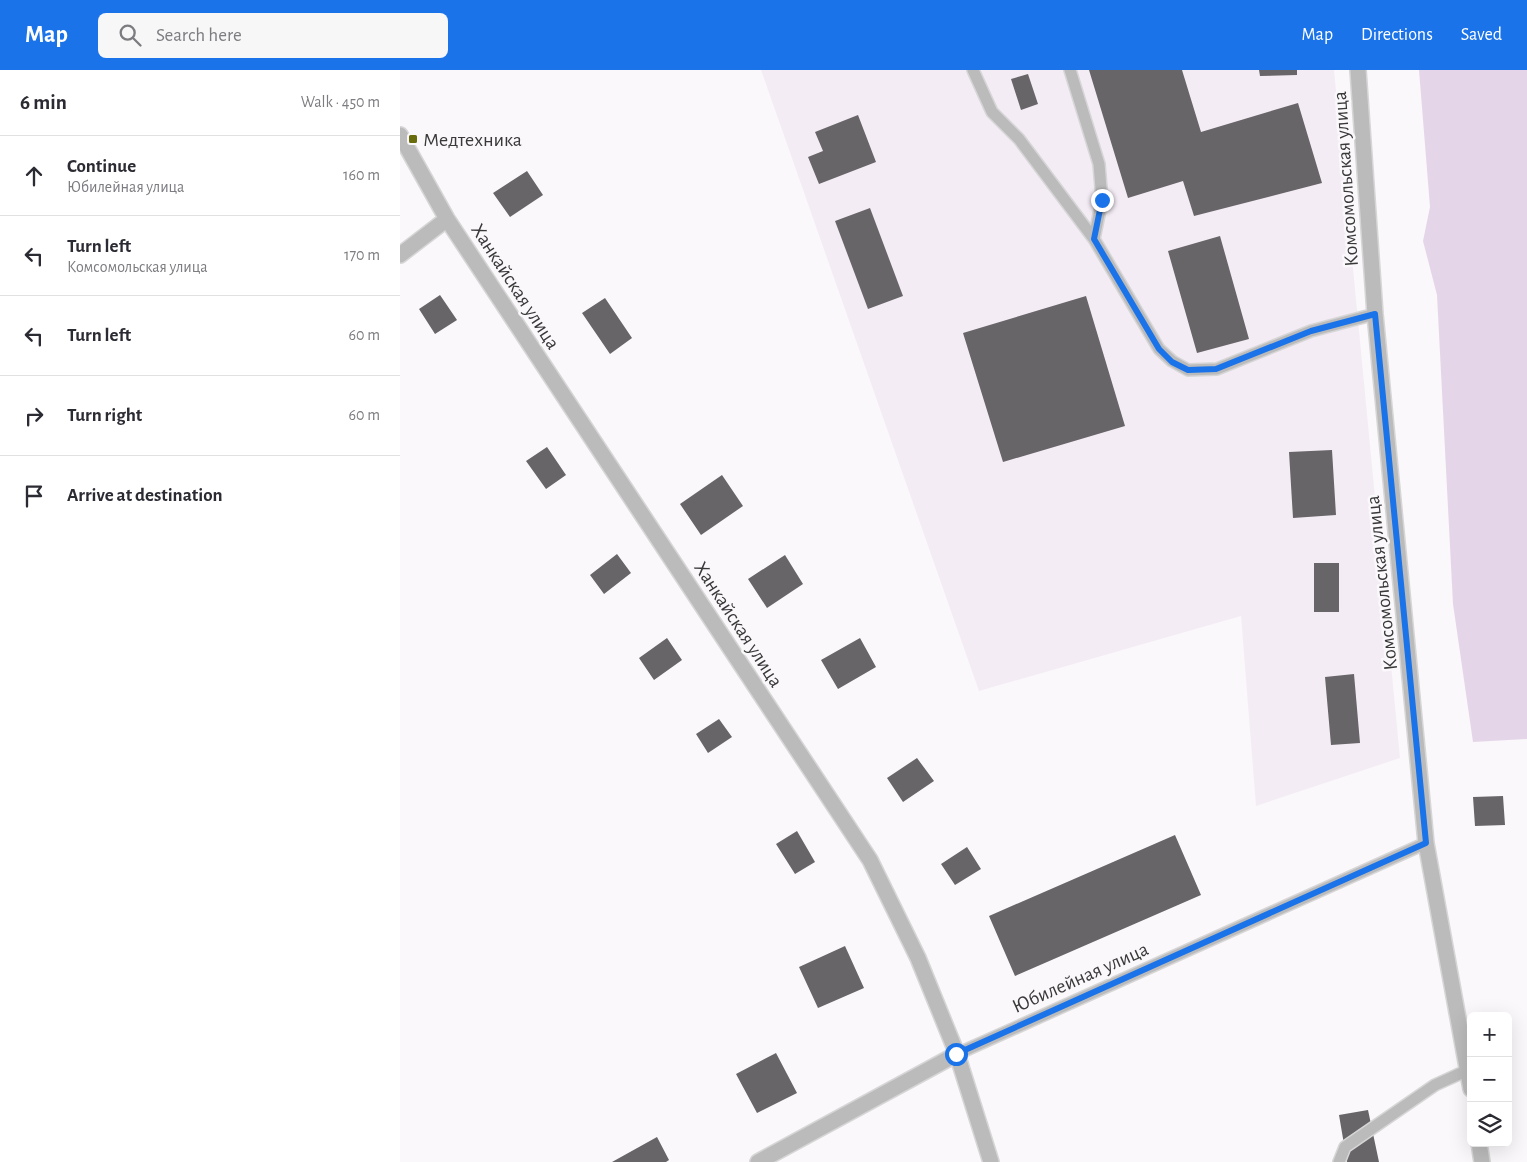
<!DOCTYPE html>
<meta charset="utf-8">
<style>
:root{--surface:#fff;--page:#f7f7f7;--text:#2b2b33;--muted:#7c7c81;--line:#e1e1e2;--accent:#1a73e8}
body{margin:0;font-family:"Alegreya Sans",sans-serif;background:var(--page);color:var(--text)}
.controls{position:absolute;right:15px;bottom:15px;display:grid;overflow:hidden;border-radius:8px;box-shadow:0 5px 20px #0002}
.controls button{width:45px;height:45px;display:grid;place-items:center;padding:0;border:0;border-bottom:1px solid var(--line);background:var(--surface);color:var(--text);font:25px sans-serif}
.stop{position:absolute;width:15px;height:15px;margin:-11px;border:4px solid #1a73e8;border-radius:50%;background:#fff}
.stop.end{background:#1a73e8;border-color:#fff;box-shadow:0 1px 5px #0008}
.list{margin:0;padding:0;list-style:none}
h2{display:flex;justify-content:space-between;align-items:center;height:65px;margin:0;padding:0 20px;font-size:21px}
h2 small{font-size:16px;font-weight:400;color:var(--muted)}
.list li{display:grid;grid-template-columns:32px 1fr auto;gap:15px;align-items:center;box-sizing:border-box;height:80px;padding:0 20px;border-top:1px solid var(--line)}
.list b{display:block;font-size:19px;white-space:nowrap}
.list p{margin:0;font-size:16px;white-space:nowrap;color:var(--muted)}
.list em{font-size:16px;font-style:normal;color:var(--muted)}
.icon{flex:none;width:28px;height:28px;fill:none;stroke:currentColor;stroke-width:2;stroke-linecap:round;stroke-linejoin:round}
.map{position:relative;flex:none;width:1127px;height:1092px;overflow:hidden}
header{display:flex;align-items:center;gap:30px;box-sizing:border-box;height:70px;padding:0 25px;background:var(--accent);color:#fff}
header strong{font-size:24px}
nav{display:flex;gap:28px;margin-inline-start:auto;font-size:18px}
.search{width:350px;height:45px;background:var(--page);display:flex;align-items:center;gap:12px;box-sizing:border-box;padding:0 18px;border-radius:8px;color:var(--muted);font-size:19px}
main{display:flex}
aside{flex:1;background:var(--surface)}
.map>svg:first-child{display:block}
.built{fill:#f4ecf5}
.green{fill:#e5d5e8}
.building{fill:#676567}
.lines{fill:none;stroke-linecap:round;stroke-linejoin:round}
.service-casing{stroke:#d7d6d7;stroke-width:14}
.minor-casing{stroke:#d7d6d7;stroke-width:18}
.tertiary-casing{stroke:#d7d6d7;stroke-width:18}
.service{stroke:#bcbbbc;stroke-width:11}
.minor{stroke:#bcbbbc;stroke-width:15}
.tertiary{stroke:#bcbbbc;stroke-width:15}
.route{stroke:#1a73e8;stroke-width:6}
.poi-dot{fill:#696c0d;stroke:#faf8fa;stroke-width:2}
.labels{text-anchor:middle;stroke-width:5;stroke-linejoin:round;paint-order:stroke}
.poi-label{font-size:20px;fill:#3a393a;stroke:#faf8fa;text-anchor:start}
.street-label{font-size:20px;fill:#3a393a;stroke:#faf8fa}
</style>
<header>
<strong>Map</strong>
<div class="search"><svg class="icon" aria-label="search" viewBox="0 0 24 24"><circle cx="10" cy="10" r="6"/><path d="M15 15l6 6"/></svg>Search here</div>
<nav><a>Map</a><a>Directions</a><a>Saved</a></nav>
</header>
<main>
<aside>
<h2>6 min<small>Walk · 450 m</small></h2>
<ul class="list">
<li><svg class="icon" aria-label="ahead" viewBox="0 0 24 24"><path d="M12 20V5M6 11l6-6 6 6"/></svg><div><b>Continue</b><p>Юбилейная улица</p></div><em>160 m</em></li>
<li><svg class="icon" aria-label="left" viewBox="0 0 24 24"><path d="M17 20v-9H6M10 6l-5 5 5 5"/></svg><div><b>Turn left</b><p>Комсомольская улица</p></div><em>170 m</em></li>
<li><svg class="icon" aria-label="left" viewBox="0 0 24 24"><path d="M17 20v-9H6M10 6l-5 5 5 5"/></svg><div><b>Turn left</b></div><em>60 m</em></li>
<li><svg class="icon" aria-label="right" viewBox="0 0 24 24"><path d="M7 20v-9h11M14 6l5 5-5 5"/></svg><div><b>Turn right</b></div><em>60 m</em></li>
<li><svg class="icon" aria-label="arrive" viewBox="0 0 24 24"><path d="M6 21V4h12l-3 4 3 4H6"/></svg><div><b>Arrive at destination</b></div></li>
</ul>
</aside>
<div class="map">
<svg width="1127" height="1092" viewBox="0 0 1127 1092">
<rect width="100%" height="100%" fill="#faf8fa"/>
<!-- built -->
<path class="built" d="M361 0H934L1000 688 856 736 841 546 579 621Z"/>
<!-- green -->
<path class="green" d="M1019 0H1127V669L1073 672 1053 534 1037 225 1023 171 1030 137Z"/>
<!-- building -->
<path class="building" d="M689 0H782L801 62 898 33 922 113 794 146 783 111 728 128Z
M859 0H897V5L860 6Z
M628 4 638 34 621 40 611 9Z
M458 45 476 92 419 114 408 87 423 81 415 62Z
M127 101 143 125 110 147 93 123Z
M470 138 503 226 468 239 435 151Z
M820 166 849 269 797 283 768 181Z
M40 225 57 250 35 264 19 239Z
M686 226 725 356 603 392 563 263Z
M205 228 232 268 210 284 182 243Z
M147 377 166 405 146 419 126 391Z
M932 380 936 445 893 448 889 382Z
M322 405 343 436 301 465 280 434Z
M217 484 231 503 204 524 190 505Z
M385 485 403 514 367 538 348 509Z
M914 493H939V542H914Z
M267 568 282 590 254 610 239 588Z
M460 568 476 597 438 619 421 590Z
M954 604 960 673 931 675 925 607Z
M319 649 332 667 308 683 296 664Z
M517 688 534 711 503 732 487 708Z
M1103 726 1105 755 1075 756 1073 727Z
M397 761 415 792 395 804 376 774Z
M775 765 801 825 615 906 589 846Z
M567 777 581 799 555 815 541 794Z
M445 876 464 918 418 938 399 897Z
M376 983 397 1023 357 1043 336 1004Z
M968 1040 979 1092H947L939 1045Z
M257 1067 269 1090 266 1092H212Z"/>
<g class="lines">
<!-- service casing -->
<g class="service-casing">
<path id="service" d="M573 0 592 42 619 69 694 169 759 279 772 291 788 300 817 299 911 261 975 244
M670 0 699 94 702 130 694 169
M557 984 1026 773
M939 1092 945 1077 1035 1015 1068 1000"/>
</g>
<!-- minor casing -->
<g class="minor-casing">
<path id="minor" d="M0 65 47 149 470 790 518 888 557 984 591 1092
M0 185 47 149
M358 1092 557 984"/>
</g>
<!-- tertiary casing -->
<g class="tertiary-casing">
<path id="tertiary" d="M958 0 975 244 1026 773 1071 1019
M1079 1073 1082 1092"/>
</g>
<!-- service -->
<use href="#service" class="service"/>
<!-- minor -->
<use href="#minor" class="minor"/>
<!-- tertiary -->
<use href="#tertiary" class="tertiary"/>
</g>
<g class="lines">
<!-- route -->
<path class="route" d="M556 984 1026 773 975 244 911 261 816 299 788 300 772 292 759 279 694 169 702 130"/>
</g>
<!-- markers -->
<rect class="poi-dot" x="8" y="64" width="10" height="10" rx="2.5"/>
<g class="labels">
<!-- poi labels -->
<g class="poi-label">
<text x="23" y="76">Медтехника</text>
</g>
<!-- street labels -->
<g class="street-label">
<text transform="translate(945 109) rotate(-94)" y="7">Комсомольская улица</text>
<text transform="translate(116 216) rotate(57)" y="7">Ханкайская улица</text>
<text transform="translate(981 513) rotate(-96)" y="7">Комсомольская улица</text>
<text transform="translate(339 554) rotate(57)" y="7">Ханкайская улица</text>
<text transform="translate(680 907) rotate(-24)" y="7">Юбилейная улица</text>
</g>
</g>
</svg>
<div class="controls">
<button>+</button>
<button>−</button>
<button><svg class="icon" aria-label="layers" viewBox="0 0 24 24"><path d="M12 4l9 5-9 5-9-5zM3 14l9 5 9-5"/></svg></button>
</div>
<div class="stop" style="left:556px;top:984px"></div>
<div class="stop end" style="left:702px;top:130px"></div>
</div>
</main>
